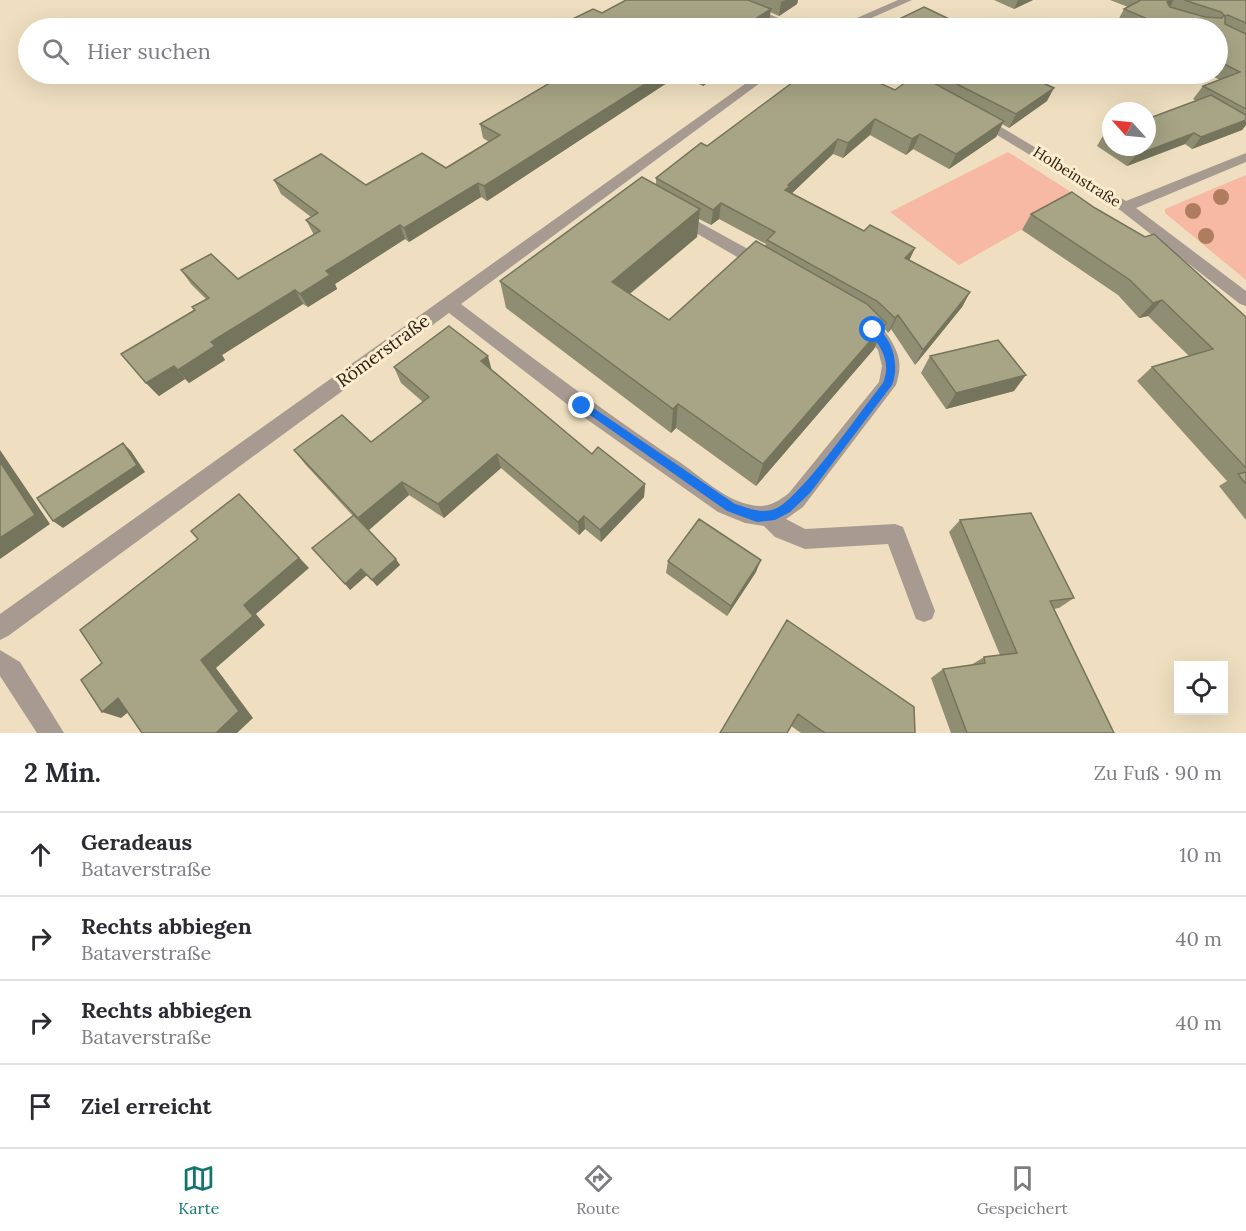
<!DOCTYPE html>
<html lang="de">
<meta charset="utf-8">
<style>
:root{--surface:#fff;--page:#f7f7f7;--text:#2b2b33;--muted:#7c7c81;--line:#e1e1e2;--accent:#0f766e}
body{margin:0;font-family:Lora,serif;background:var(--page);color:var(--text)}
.controls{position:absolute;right:18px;bottom:18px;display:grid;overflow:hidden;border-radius:0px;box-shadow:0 6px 24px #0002}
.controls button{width:54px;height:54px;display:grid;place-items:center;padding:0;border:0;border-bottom:2px solid var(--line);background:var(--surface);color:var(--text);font:30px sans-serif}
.compass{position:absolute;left:1102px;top:102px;width:54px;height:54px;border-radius:50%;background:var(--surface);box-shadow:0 6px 24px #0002;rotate:297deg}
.stop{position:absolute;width:18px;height:18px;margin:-14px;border:4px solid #1a73e8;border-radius:50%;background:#fff}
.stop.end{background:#1a73e8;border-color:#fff;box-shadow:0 2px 6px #0008}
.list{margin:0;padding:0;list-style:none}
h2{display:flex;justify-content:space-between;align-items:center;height:78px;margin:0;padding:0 24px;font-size:26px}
h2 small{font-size:20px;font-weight:400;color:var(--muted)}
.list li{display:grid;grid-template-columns:39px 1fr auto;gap:18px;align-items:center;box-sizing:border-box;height:84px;padding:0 24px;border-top:2px solid var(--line)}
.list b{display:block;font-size:22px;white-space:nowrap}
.list p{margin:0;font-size:20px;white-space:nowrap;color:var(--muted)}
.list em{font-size:20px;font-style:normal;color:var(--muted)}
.icon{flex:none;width:33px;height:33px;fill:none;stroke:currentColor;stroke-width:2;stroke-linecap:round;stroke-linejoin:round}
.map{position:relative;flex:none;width:1246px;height:733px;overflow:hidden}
.search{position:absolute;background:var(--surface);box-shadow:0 6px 24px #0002;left:18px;right:18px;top:18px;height:66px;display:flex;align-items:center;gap:15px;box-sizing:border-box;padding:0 21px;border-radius:33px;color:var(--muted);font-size:22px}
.sheet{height:414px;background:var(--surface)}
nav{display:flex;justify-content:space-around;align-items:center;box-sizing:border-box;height:84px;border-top:2px solid var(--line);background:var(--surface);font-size:16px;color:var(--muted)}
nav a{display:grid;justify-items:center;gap:3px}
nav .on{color:var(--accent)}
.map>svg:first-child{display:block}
.green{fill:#f7b8a4}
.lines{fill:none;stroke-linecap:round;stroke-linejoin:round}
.street{fill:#a79b91;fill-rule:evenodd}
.tree{fill:#af7c5e}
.wall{fill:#908e72;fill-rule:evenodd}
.shaded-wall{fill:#75745d}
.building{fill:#a7a585;stroke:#75745d;stroke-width:1.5}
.route{fill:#1a73e8}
.labels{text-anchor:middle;stroke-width:6;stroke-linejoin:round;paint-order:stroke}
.far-street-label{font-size:15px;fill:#282217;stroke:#fdeccd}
.street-label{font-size:18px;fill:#282217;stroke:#fdeccd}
</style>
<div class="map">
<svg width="1246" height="733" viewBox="0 0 1246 733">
<rect width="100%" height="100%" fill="#efdfc0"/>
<!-- green -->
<path class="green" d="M1008 152 1079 197 959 265 890 212Z
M1246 175V280L1165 213V209Z"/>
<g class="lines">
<!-- street -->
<path class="street" d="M719 0H734L803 28H788Z
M898 0H912L849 28H834Z
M759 74H772L461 304C533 358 605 413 681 463 701 477 723 498 747 504 765 509 775 504 789 493L879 382 882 366 878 350 852 322 855 317C874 311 894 340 898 356 901 366 899 375 896 385L803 507 786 519 805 529 895 524 903 527 935 611 932 619 924 622 916 619 888 544 805 549 775 537 764 526 745 523 718 512 585 418 449 313 8 636 0 640V614Z
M890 74H904L935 91 933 94H925Z
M979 114 1126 201 1246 153V162L1136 208 1246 291V306L1240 304 1120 210 974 121 972 118Z
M677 210 768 260 770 264 768 268H756L672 219 669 215 672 211Z
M0 650 20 662 64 733H37L0 676Z"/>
</g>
<!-- trees -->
<g class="tree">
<circle cx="1221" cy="197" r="8"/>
<circle cx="1193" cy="211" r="8"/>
<circle cx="1206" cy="236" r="8"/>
</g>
<!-- wall -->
<path class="wall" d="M626 0H798L797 4 779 16 770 12 769 23 760 28H554L602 13Z
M994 0H1033L1014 9Z
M1110 0H1246V125L1242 130 1192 149 1185 144 1127 166 1097 146 1104 134 1111 132V147H1147L1196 101 1193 99 1203 86 1220 80 1208 74H1218V28H1131L1117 22 1124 9 1128 7Z
M891 23 968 28H889Z
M565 74H721L703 86 679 75 487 201 481 197 409 242 405 239 335 284 337 289 308 307 303 304 222 355 225 360 189 383 185 379 159 396 146 383 194 310 192 307 206 299 191 284 181 270 238 279 314 235 306 220 311 217 281 194 274 180 366 185 446 168 489 142 483 138 480 124Z
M928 74H986L1047 101 1009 128 1002 124 996 137 949 169 913 149 906 155 870 135 843 158 833 154 792 193 864 231 915 248 909 260 970 292 962 307 915 365 891 329 888 333 884 328 874 349 756 486 676 428 671 433 506 308 500 281 656 184V178L707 146 868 78 895 90 926 78ZM699 219 711 225 719 219 766 244 765 246 669 320 630 294 697 237Z
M1031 214 1246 317V520L1219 486 1227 481 1137 381 1152 367 1189 356 1148 316 1139 318 1118 295 1022 230Z
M930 356 1014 391 946 409 921 373Z
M394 367 492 370 592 454 645 484 644 497 601 542 585 529 579 535 501 468 444 518 409 495 368 530 400 565 377 586 367 575 350 590 353 516 305 464 294 450 371 442 423 402 401 383Z
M960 520 1074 598 1059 608 1054 609 1114 733H951L931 678 943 669 971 665 984 657 1000 655 949 532Z
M668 561 756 572 727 616 666 573Z
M787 620 915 733H801L791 726Z"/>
<!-- shaded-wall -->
<path class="shaded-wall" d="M785 0H798L797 4 779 16 781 2Z
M1018 0H1033L1014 9Z
M1170 0H1174L1168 10 1167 2Z
M771 9 769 23 760 28H741Z
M661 74H680L679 75 487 201 484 186Z
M704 74H721L703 86Z
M1054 88 1047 101 1009 128 1016 114Z
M875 119 870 135 843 158 848 143Z
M1246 120V125L1242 130 1192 149 1201 137Z
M1004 121 996 137 949 169 956 154Z
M1194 133 1185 144 1127 166 1136 155Z
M920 134 913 149 906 155 912 139Z
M838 139 833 154 787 198 785 190 788 185Z
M478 183 481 197 409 242 404 228Z
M721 203 719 219 711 225 713 210Z
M700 209 697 237 612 308V282Z
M400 225 405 239 335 284 337 289 308 307 300 294 326 271Z
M915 248 908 263 905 258Z
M295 290 303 304 222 355 225 360 189 383 178 370 211 342Z
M970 292 962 307 915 365 923 350Z
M1162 300 1148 316 1139 318 1153 303Z
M898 315 891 329 888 333 895 318Z
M886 323 874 349 756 486 763 464Z
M488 356 492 371 481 361Z
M174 366 185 379 159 396 146 383Z
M1026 375 1014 391 946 409 956 393Z
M678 404 676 428 671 433 673 409Z
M123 443 131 451 145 472 63 528 53 521Z
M0 450 50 524 0 559Z
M497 454 501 468 444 518 438 504Z
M402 482 409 495 368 531 358 518Z
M645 484 644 497 601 542 600 530Z
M251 506 309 568 256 614 265 625 216 668 253 718 237 733H216L201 660Z
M584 516 585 529 579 535 578 522Z
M396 559 400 565 377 586 372 580Z
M761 560 756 572 727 616 731 606Z
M361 569 367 575 350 590 345 584Z
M118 698 137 705 121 718 102 712Z"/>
<!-- building -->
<path class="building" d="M626 0H748L771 9 741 28H554L593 9 602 13Z
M1141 0H1170L1167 2 1170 7 1205 17 1222 18 1224 15 1221 12 1184 0H1246V23L1228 15 1225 16V24L1246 34V109L1203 86 1240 72 1218 61V28H1169L1124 9Z
M924 7 968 28H902L891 23Z
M565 74H661L484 186 478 183 404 228 400 225 326 271 330 275 300 294 295 290 211 342 215 346 178 370 174 366 146 383 121 354 195 310 192 307 209 298 181 270 211 254 238 279 320 231 306 220 318 213 274 180 321 154 366 185 422 153 446 168 500 135 480 124Z
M804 74H865L868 78 895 90 917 74 1004 121 956 154 920 134 912 139 875 119 848 143 838 139 788 185 790 186 785 190 864 231 870 225 915 248 905 258 970 292 923 350 898 315 895 318 877 301 767 240 775 232 721 203 713 210 656 178 701 143 707 146Z
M937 74H986L1030 77 1054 88 1016 114Z
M1211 95 1246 115V120L1201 137 1194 133 1136 155 1124 147H1147V119Z
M1111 132V139L1104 134Z
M642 177 700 209 612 282 669 320 756 241 867 304 886 323 763 464 678 404 673 409 500 281Z
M1072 192 1095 208 1145 237 1154 234 1246 317V468L1152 367 1213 349 1162 300 1153 303 1130 280 1031 214Z
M449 326 488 356 481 361 592 454 598 447 645 484 600 530 584 516 578 522 497 454 438 504 402 482 358 518 294 450 342 415 371 442 429 397 394 367Z
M998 340 1026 375 956 393 930 356Z
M123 443 137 465 53 521 37 498Z
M0 462 35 515 0 538Z
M1246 472V484L1238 474Z
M239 494 299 558 244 605 253 616 201 660 239 711 216 733H142L118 698 102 712 81 680 102 663 80 630 198 539 191 531Z
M1031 513 1074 598 1050 601 1114 733H967L943 669 985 663 984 657 1017 653 960 520Z
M354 515 396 559 372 580 361 569 345 584 312 548Z
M699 519 761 560 731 606 668 561Z
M787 620 914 707 915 733H825L798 714 787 733H720Z"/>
<!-- route -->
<path class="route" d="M873 326C893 336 900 366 892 385L810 493 790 512 775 520 757 522 727 511 577 406 582 402 586 403 735 504C748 508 761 514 775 509 800 499 863 408 883 383 892 361 880 346 868 330Z"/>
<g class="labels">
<!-- far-street labels -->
<g class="far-street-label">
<text transform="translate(1077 177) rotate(32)" y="5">Holbeinstraße</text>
</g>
<!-- street labels -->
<g class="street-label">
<text transform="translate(383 351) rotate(-36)" y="6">Römerstraße</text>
</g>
</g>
</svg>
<div class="controls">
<button><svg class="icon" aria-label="locate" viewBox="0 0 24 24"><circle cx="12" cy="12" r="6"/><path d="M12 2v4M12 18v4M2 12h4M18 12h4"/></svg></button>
</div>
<svg class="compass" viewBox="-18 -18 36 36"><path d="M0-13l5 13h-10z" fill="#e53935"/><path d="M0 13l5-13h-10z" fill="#7c7c81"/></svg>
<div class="stop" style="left:873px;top:330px"></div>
<div class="stop end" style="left:582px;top:406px"></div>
<div class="search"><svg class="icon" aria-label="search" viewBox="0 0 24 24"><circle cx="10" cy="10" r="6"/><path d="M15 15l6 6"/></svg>Hier suchen</div>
</div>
<section class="sheet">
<h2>2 Min.<small>Zu Fuß · 90 m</small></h2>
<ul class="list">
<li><svg class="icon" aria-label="ahead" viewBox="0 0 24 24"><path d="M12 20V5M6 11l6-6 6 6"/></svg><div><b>Geradeaus</b><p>Bataverstraße</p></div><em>10 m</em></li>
<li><svg class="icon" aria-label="right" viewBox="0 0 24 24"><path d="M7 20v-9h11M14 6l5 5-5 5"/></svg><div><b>Rechts abbiegen</b><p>Bataverstraße</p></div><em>40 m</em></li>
<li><svg class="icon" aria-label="right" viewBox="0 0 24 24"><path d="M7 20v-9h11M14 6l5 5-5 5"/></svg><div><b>Rechts abbiegen</b><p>Bataverstraße</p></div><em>40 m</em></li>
<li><svg class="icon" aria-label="arrive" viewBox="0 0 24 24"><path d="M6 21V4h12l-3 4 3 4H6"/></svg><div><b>Ziel erreicht</b></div></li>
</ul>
</section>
<nav>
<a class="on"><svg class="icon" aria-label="map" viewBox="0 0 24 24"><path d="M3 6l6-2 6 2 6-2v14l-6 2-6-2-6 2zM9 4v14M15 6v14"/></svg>Karte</a>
<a><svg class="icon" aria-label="directions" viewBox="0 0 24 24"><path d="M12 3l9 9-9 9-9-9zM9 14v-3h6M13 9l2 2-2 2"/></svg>Route</a>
<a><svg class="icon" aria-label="saved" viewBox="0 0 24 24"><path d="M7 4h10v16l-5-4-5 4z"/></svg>Gespeichert</a>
</nav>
